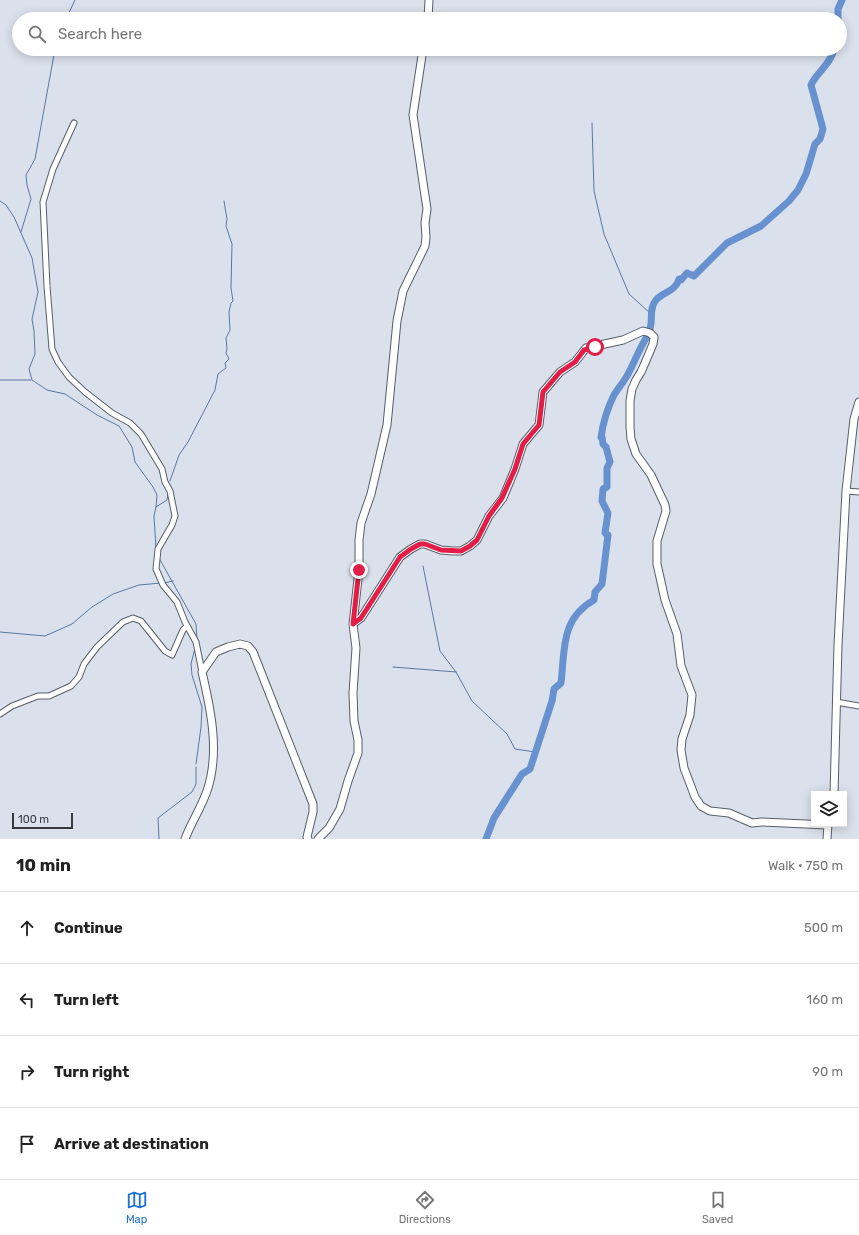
<!DOCTYPE html>
<meta charset="utf-8">
<style>
:root{--surface:#fff;--page:#f2f2f2;--text:#222;--muted:#767676;--line:#e0e0e0;--accent:#1d6fd9}
body{margin:0;font-family:Rubik,sans-serif;background:var(--page);color:var(--text)}
.controls{position:absolute;right:12px;bottom:12px;display:grid;overflow:hidden;border-radius:0px;box-shadow:0 2px 10px #0003}
.controls button{width:36px;height:36px;display:grid;place-items:center;padding:0;border:0;border-bottom:1px solid var(--line);background:var(--surface);color:var(--text);font:20px sans-serif}
.scale{position:absolute;left:12px;bottom:10px;width:61px;box-sizing:border-box;padding-left:4px;border:2px solid #36393d;border-top:0;font-size:11px;line-height:14px;white-space:nowrap;color:#36393d;-webkit-text-stroke:3px #dae1ec;paint-order:stroke}
.stop{position:absolute;width:12px;height:12px;margin:-9px;border:3px solid #e11d48;border-radius:50%;background:#fff}
.stop.end{background:#e11d48;border-color:#fff;box-shadow:0 1px 4px #0008}
.list{margin:0;padding:0;list-style:none}
h2{display:flex;justify-content:space-between;align-items:center;height:52px;margin:0;padding:0 16px;font-size:17px}
h2 small{font-size:13px;font-weight:400;color:var(--muted)}
.list li{display:grid;grid-template-columns:26px 1fr auto;gap:12px;align-items:center;box-sizing:border-box;height:72px;padding:0 16px;border-top:1px solid var(--line)}
.list b{display:block;font-size:15px;white-space:nowrap}
.list em{font-size:13px;font-style:normal;color:var(--muted)}
.icon{flex:none;width:22px;height:22px;fill:none;stroke:currentColor;stroke-width:2;stroke-linecap:round;stroke-linejoin:round}
.map{position:relative;flex:none;width:859px;height:839px;overflow:hidden}
.search{position:absolute;background:var(--surface);box-shadow:0 2px 10px #0003;left:12px;right:12px;top:12px;height:44px;display:flex;align-items:center;gap:10px;box-sizing:border-box;padding:0 14px;border-radius:22px;color:var(--muted);font-size:15px}
.sheet{height:340px;background:var(--surface)}
nav{display:flex;justify-content:space-around;align-items:center;box-sizing:border-box;height:56px;border-top:1px solid var(--line);background:var(--surface);font-size:11px;color:var(--muted)}
nav a{display:grid;justify-items:center;gap:2px}
nav .on{color:var(--accent)}
.map>svg:first-child{display:block}
.lines{fill:none;stroke-linecap:round;stroke-linejoin:round}
.stream{stroke:#5977a3;stroke-width:1}
.river{stroke:#6892cf;stroke-width:7}
.street-casing{stroke:#585e67;stroke-width:7}
.secondary-casing{stroke:#585e67;stroke-width:9}
.street{stroke:#fff;stroke-width:5}
.secondary{stroke:#fff;stroke-width:7}
.route{stroke:#e11d48;stroke-width:5}
</style>
<div class="map">
<svg width="859" height="839" viewBox="0 0 859 839">
<rect width="100%" height="100%" fill="#dae1ec"/>
<g class="lines">
<!-- stream -->
<path class="stream" d="M66 19 75 0
M592 123 594 191 604 234 629 294 650 313
M0 201 6 205 14 217 32 258 38 292 32 319 34 331 35 354 29 369 32 380 47 390 65 394 97 415 119 426 132 447 135 462 153 487 157 495 156 507
M21 232 31 199 27 185 26 175 35 159 55 49
M0 380H31
M170 481 179 455 188 442 215 390 218 374 226 368 225 363 229 359 226 353 227 349 226 338 230 330 229 312 231 303 233 301 231 288 232 244 226 226 227 219 224 201
M156 548 154 516 156 507 167 500 168 492
M159 558 196 624 197 638
M423 566 440 651 456 672 472 701 507 734 515 749 535 752
M164 583 173 581
M0 632 45 636 72 624 92 607 113 594 139 585 161 583
M195 648 191 664 192 675 202 707 201 727 196 764
M393 667 456 672
M159 839 158 818 192 792 196 784V767"/>
<!-- river -->
<path class="river" d="M838 19V9L842 0
M649 331C654 322 648 309 656 300 663 292 676 291 679 279L681 280 687 273 694 276 727 243 761 226 789 201 798 190 806 174 815 144 820 139 823 129 811 85C817 72 831 64 834 49
M486 839 494 818 522 774 530 769 552 701 554 689 561 683C565 651 560 619 594 600L595 592 602 584 608 535 605 533 608 513 602 501 603 489 607 487V468L610 462 606 447 603 444 602 437H601C603 423 608 407 614 395 618 388 624 382 628 374 635 361 640 347 648 335"/>
<!-- street casing -->
<g class="street-casing">
<path id="street" d="M74 123 53 169 43 202 47 286 52 349 58 362 69 377 85 392 112 413 130 423 141 434 162 469 165 482 170 491 175 516 172 525 158 549 156 569 163 585 177 602 185 622 196 642 202 672
M846 491 859 492
M836 702 859 706
M0 714 12 706 38 696H49L71 686 79 677 84 664 97 647 123 622 133 618 141 621 165 651 172 655 183 630 187 626"/>
</g>
<!-- secondary casing -->
<g class="secondary-casing">
<path id="secondary" d="M428 19 429 0
M353 624 361 618 400 557 411 549 420 544H425L441 550 453 551H461L470 546 477 540 489 516 503 498 515 469 523 444 539 425 543 392 560 372 575 362 586 348 623 340 643 331 650 333 654 337 653 344 645 363 641 372 636 380 632 389 630 401V427L631 439 636 454 651 475 665 505 666 511 657 541V564L665 600 677 634 681 666 692 695 690 715 682 739 681 750 684 768 695 797 701 806 710 811 729 813 752 823 762 822 827 825
M834 794 838 645 846 491 854 419 859 402
M185 839C191 823 201 808 207 791 220 753 211 710 202 672L216 652 228 647 240 644 248 646 253 652 313 804V812L307 837 308 839
M318 839 329 828 340 809 348 781 358 753V740L354 721 353 693 356 648 353 624 359 570V540L361 523 371 494 387 425 397 321 403 291 425 246 426 237 425 223 427 209 413 115 423 49
M827 839 828 824"/>
</g>
<!-- street -->
<use href="#street" class="street"/>
<!-- secondary -->
<use href="#secondary" class="secondary"/>
</g>
<g class="lines">
<!-- route -->
<path class="route" d="M359 570 353 624 361 618 400 557 411 549 420 544H425L441 550 461 551 470 546 477 540 489 516 502 498 515 469 523 444 539 425 543 392 560 372 575 362 584 350 595 347"/>
</g>
</svg>
<div class="controls">
<button><svg class="icon" aria-label="layers" viewBox="0 0 24 24"><path d="M12 4l9 5-9 5-9-5zM3 14l9 5 9-5"/></svg></button>
</div>
<div class="scale">100 m</div>
<div class="stop" style="left:595px;top:347px"></div>
<div class="stop end" style="left:359px;top:570px"></div>
<div class="search"><svg class="icon" aria-label="search" viewBox="0 0 24 24"><circle cx="10" cy="10" r="6"/><path d="M15 15l6 6"/></svg>Search here</div>
</div>
<section class="sheet">
<h2>10 min<small>Walk · 750 m</small></h2>
<ul class="list">
<li><svg class="icon" aria-label="ahead" viewBox="0 0 24 24"><path d="M12 20V5M6 11l6-6 6 6"/></svg><div><b>Continue</b></div><em>500 m</em></li>
<li><svg class="icon" aria-label="left" viewBox="0 0 24 24"><path d="M17 20v-9H6M10 6l-5 5 5 5"/></svg><div><b>Turn left</b></div><em>160 m</em></li>
<li><svg class="icon" aria-label="right" viewBox="0 0 24 24"><path d="M7 20v-9h11M14 6l5 5-5 5"/></svg><div><b>Turn right</b></div><em>90 m</em></li>
<li><svg class="icon" aria-label="arrive" viewBox="0 0 24 24"><path d="M6 21V4h12l-3 4 3 4H6"/></svg><div><b>Arrive at destination</b></div></li>
</ul>
</section>
<nav>
<a class="on"><svg class="icon" aria-label="map" viewBox="0 0 24 24"><path d="M3 6l6-2 6 2 6-2v14l-6 2-6-2-6 2zM9 4v14M15 6v14"/></svg>Map</a>
<a><svg class="icon" aria-label="directions" viewBox="0 0 24 24"><path d="M12 3l9 9-9 9-9-9zM9 14v-3h6M13 9l2 2-2 2"/></svg>Directions</a>
<a><svg class="icon" aria-label="saved" viewBox="0 0 24 24"><path d="M7 4h10v16l-5-4-5 4z"/></svg>Saved</a>
</nav>
